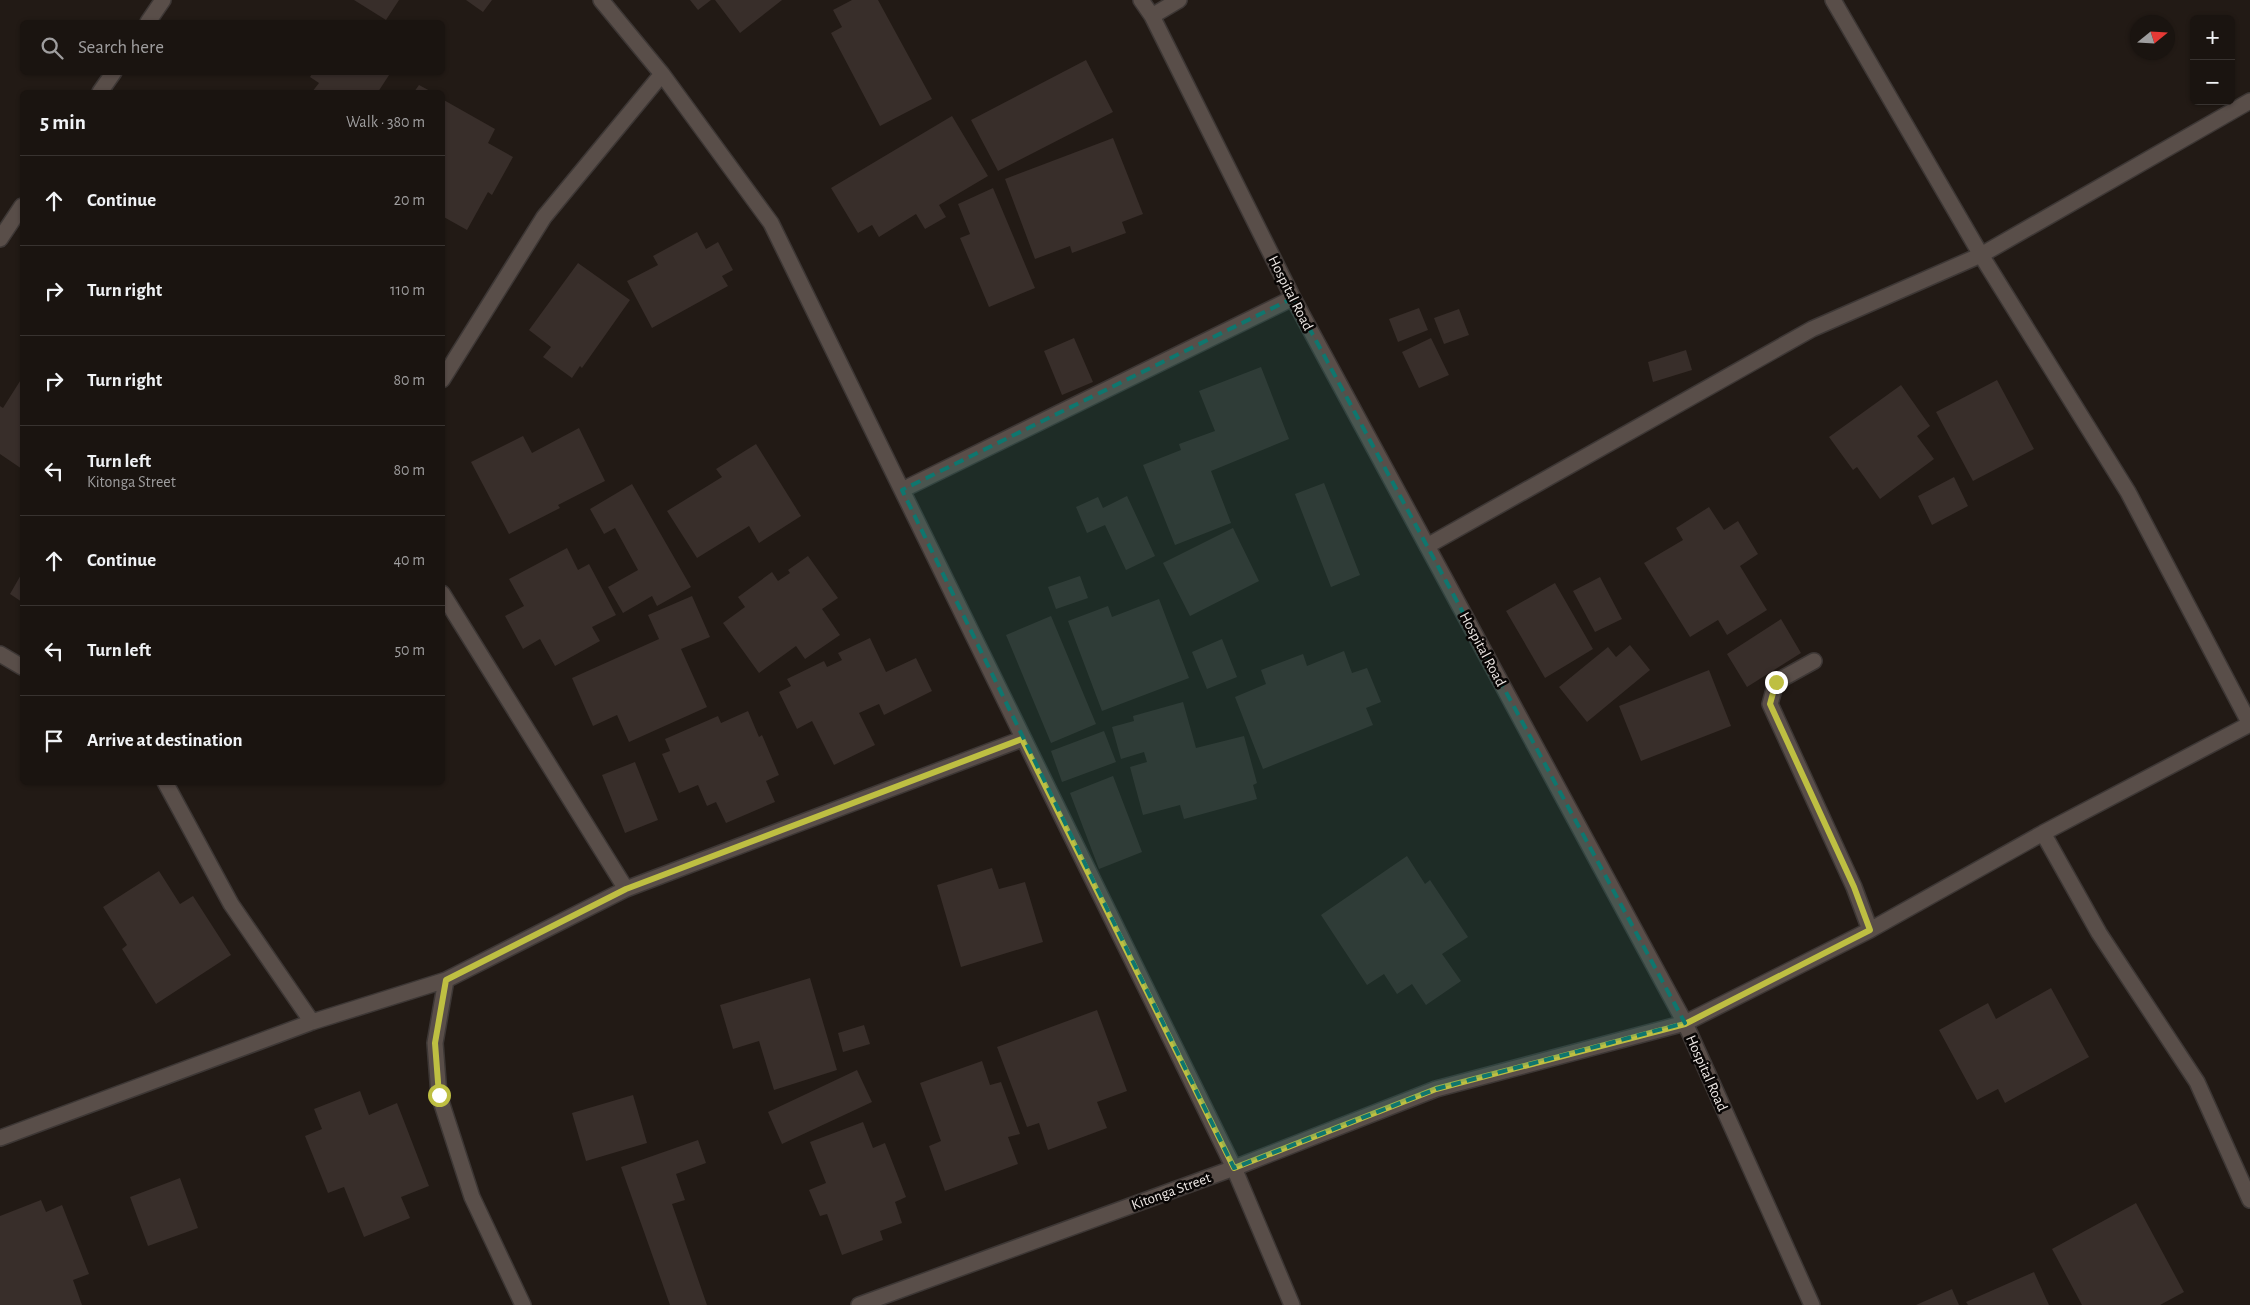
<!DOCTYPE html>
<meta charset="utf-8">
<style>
:root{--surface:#1a1410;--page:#27211e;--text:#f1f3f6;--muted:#9f9e9f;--line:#383330}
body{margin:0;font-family:"Alegreya Sans",sans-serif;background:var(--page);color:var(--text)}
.controls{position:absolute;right:15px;top:15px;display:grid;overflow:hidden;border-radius:8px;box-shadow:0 1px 4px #0004}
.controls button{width:45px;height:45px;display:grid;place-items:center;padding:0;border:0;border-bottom:1px solid var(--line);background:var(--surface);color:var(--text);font:25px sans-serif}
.compass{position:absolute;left:2130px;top:15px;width:45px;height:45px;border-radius:50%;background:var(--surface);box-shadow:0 1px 4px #0004;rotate:72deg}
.stop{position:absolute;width:15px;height:15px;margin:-11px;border:4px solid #bebf42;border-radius:50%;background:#fff}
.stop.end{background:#bebf42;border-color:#fff;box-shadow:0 1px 5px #0008}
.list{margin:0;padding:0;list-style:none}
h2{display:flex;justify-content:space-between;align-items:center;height:65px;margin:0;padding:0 20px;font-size:21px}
h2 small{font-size:16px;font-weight:400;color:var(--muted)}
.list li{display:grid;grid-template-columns:32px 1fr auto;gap:15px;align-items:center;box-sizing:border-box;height:90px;padding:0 20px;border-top:1px solid var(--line)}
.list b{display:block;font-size:19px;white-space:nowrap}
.list p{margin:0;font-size:16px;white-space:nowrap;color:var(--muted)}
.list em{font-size:16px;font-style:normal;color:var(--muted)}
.icon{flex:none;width:28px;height:28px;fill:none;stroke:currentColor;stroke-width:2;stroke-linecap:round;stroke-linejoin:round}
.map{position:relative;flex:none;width:2250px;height:1305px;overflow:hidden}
.search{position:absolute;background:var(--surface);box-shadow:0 1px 4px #0004;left:20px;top:20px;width:425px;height:55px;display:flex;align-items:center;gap:12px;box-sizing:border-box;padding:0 18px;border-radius:8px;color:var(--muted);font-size:19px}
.panel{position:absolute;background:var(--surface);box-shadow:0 1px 4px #0004;left:20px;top:90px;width:425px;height:695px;border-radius:8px}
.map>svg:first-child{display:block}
.building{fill:#382e2a}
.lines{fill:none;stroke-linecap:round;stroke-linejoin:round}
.minor-casing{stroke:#3d3735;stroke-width:18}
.minor{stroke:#594e49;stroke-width:15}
.route{stroke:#bebf42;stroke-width:6}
.marked{fill:#0f766e;fill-opacity:0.2;stroke:#0f766e;stroke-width:4;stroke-dasharray:10 6;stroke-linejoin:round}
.labels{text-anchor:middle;stroke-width:5;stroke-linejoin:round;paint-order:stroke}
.street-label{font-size:15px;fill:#efe9e6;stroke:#090605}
</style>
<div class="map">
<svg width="2250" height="1305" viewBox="0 0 2250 1305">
<rect width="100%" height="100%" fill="#221a15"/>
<!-- building -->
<path class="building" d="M354 0H399L386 20Z
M466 0H492L483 12Z
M690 0H711L698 10Z
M715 0H782L740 33Z
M852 0H878L932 99 880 126 831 33 842 27 833 10Z
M1086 60 1113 112 998 171 971 120Z
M313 72H391L378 92H312L319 83 310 77Z
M419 85 432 92H414Z
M442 99 495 129 488 143 513 157 492 195 488 192 467 230 442 216Z
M952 116 988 176 939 205 946 217 925 229 916 214 879 237 872 225 858 233 831 188Z
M1113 138 1143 214 1122 222 1126 233 1072 253 1070 246 1035 259 1005 179Z
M993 188 1035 288 989 307 960 238 970 234 958 204Z
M697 232 706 249 718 242 733 270 722 276 728 286 652 328 627 281 658 265 653 256Z
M578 263 630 300 582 368 580 366 572 378 543 357 551 347 529 330Z
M1419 308 1428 330 1398 342 1389 319Z
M1459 309 1469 335 1444 344 1434 318Z
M1074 338 1093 382 1062 395 1044 351Z
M1431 338 1449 375 1419 388 1402 352Z
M1686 350 1692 370 1653 382 1648 362Z
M1261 367 1289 439 1211 471 1231 523 1175 545 1143 465 1181 450 1179 444 1215 431 1199 391Z
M22 378V469L0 454V406L3 408Z
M1997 380 2034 449 1973 481 1936 412Z
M1901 385 1930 426 1917 436 1934 459 1880 499 1857 467 1853 470 1829 437Z
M579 428 605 481 558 505 560 508 509 534 471 462 523 436 532 453Z
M756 444 801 516 759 543 749 526 697 558 667 511 722 477 716 469Z
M1954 477 1968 506 1932 525 1918 496Z
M1324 483 1360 575 1331 587 1295 494Z
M632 484 691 587 657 606 652 596 623 613 608 587 638 570 615 528 604 534 590 509Z
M1127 496 1155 556 1126 570 1105 525 1087 533 1076 507 1098 497 1103 508Z
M1709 507 1724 530 1738 521 1758 554 1740 566 1767 610 1727 635 1718 620 1690 637 1644 563 1683 540 1676 528Z
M1233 528 1259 581 1190 616 1163 563Z
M567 548 578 570 589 564 616 615 592 627 600 641 555 666 540 639 523 649 505 616 524 606 509 579Z
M808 556 838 598 822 609 840 635 805 659 796 646 759 673 723 623 745 607 738 597 772 572 778 581 790 573 788 570Z
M22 573V602L10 594Z
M1080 576 1088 598 1056 609 1048 587Z
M1600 577 1622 619 1595 632 1573 591Z
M1555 583 1593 649 1545 678 1506 611Z
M692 596 710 637 681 649 707 707 629 742 617 715 593 726 572 678 659 639 648 615Z
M1159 599 1189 678 1102 711 1068 621 1108 606 1112 617Z
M1051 616 1096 724 1051 743 1006 635Z
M1781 619 1801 653 1747 687 1727 654Z
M870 638 886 672 916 658 932 691 884 715 879 704 859 713 875 745 834 765 812 721 797 729 779 692 791 686 787 679 824 661 827 667 842 660 838 653Z
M1222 639 1237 677 1207 689 1192 652Z
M1630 645 1650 670 1587 722 1559 687 1608 647 1616 657Z
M1344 651 1352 673 1367 668 1381 702 1366 708 1373 725 1263 769 1235 697 1266 684 1261 670 1303 654 1307 666Z
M1709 670 1731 726 1641 761 1619 706Z
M1183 702 1196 748 1244 736 1257 783 1253 785 1257 799 1184 819 1180 805 1143 815 1130 767 1147 762 1144 752 1121 759 1112 727 1134 721 1133 716Z
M748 711 759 737 762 735 779 775 766 781 775 802 726 823 716 802 707 806 698 785 679 793 662 754 670 751 665 739 718 716 721 723Z
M1104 731 1116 762 1062 782 1051 751Z
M635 762 658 820 625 833 602 775Z
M1113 776 1142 852 1099 869 1070 793Z
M1407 856 1425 884 1430 880 1468 937 1442 954 1461 981 1426 1005 1412 984 1397 994 1384 974 1367 985 1321 915Z
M992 868 999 889 1025 882 1043 942 961 967 937 885Z
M159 871 180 904 193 896 231 955 156 1004 122 949 127 945 103 907Z
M810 978 837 1070 774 1090 759 1041 733 1049 720 1005Z
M2051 988 2089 1057 2005 1103 1998 1089 1977 1100 1939 1030 1988 1003 1996 1019Z
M1097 1010 1127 1091 1097 1102 1107 1128 1048 1150 1039 1123 1027 1127 997 1047Z
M864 1025 870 1044 843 1052 838 1033Z
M982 1061 990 1085 1001 1082 1020 1134 1008 1137 1018 1164 945 1191 929 1146 941 1141 920 1083Z
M857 1070 872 1102 782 1144 768 1112Z
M360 1091 369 1115 397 1103 429 1186 401 1197 410 1218 364 1237 344 1187 328 1193 305 1136 322 1129 314 1109Z
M633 1095 647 1143 586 1161 572 1113Z
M863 1122 873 1148 885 1143 906 1197 895 1202 902 1223 880 1231 883 1240 842 1255 827 1214 820 1216 809 1190 826 1183 810 1142Z
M698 1140 706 1163 676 1174 685 1200 672 1204 707 1305H670L621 1167Z
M180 1178 198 1228 148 1246 130 1197Z
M41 1200 46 1212 62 1205 89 1274 73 1280 82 1305H0V1216Z
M2136 1203 2184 1292 2160 1305H2082L2052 1249Z
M2034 1272 2049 1305H1968L1966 1302Z
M1952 1289 1959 1305H1916Z"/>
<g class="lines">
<!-- minor casing -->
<g class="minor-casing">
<path id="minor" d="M601 0 662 74 771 223 1234 1168 1292 1305
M1141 0 1152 16 1293 298 1685 1023 1812 1305
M1833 0 1981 255 2128 492 2250 724
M1152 16 1179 0
M148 22 163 0
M100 92 114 72
M0 239 22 206
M442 380 544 217 662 74
M902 490 1293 298
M1427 546 1812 329 1981 255 2250 101
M442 593 626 889
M0 654 22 667
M1814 661 1776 682 1770 704 1854 887 1870 930
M165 782 231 904 312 1022
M2043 833 2099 933 2197 1082 2250 1200
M446 980 435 1043 439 1095 472 1197 523 1305
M0 1138 312 1022 446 980 626 889 1022 739
M859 1305 1234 1168 1436 1089 1685 1023 1870 930 2043 833 2250 724"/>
</g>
<!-- minor -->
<use href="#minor" class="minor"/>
</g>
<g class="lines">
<!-- route -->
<path class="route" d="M439 1095 435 1043 446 980 626 889 1022 739 1234 1168 1436 1089 1685 1024 1870 930 1854 887 1770 704 1776 682"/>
</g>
<!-- marked area -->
<path class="marked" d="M1293 298 1685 1023 1436 1089 1234 1168 902 490Z"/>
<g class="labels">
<!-- street labels -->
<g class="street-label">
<text transform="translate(1291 293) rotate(63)" y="5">Hospital Road</text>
<text transform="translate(1483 649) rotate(62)" y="5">Hospital Road</text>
<text transform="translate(1707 1073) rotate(66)" y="5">Hospital Road</text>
<text transform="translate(1171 1191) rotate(-20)" y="5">Kitonga Street</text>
</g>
</g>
</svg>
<div class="controls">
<button>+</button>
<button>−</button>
</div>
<svg class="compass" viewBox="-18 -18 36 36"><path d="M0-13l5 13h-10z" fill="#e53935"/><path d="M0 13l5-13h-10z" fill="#9f9e9f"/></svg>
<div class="stop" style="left:439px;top:1095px"></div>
<div class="stop end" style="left:1776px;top:682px"></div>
<div class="search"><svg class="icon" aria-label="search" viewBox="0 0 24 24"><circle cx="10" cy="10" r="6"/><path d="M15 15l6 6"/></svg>Search here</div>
<section class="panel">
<h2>5 min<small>Walk · 380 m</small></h2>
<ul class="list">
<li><svg class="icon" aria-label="ahead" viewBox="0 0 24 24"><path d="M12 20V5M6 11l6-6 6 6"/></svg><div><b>Continue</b></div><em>20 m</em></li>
<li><svg class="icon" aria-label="right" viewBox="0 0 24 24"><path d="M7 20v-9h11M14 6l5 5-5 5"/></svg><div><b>Turn right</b></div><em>110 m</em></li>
<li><svg class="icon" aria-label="right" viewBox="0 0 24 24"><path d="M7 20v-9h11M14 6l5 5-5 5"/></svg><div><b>Turn right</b></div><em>80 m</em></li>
<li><svg class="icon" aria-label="left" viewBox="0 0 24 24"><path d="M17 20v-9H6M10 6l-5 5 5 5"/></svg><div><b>Turn left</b><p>Kitonga Street</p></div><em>80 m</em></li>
<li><svg class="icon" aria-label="ahead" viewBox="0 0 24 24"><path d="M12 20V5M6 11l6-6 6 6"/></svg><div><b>Continue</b></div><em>40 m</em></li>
<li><svg class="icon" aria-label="left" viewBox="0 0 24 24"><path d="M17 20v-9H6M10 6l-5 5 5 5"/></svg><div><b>Turn left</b></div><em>50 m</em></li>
<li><svg class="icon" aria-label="arrive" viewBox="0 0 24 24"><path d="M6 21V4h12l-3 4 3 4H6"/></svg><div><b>Arrive at destination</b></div></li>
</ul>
</section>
</div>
